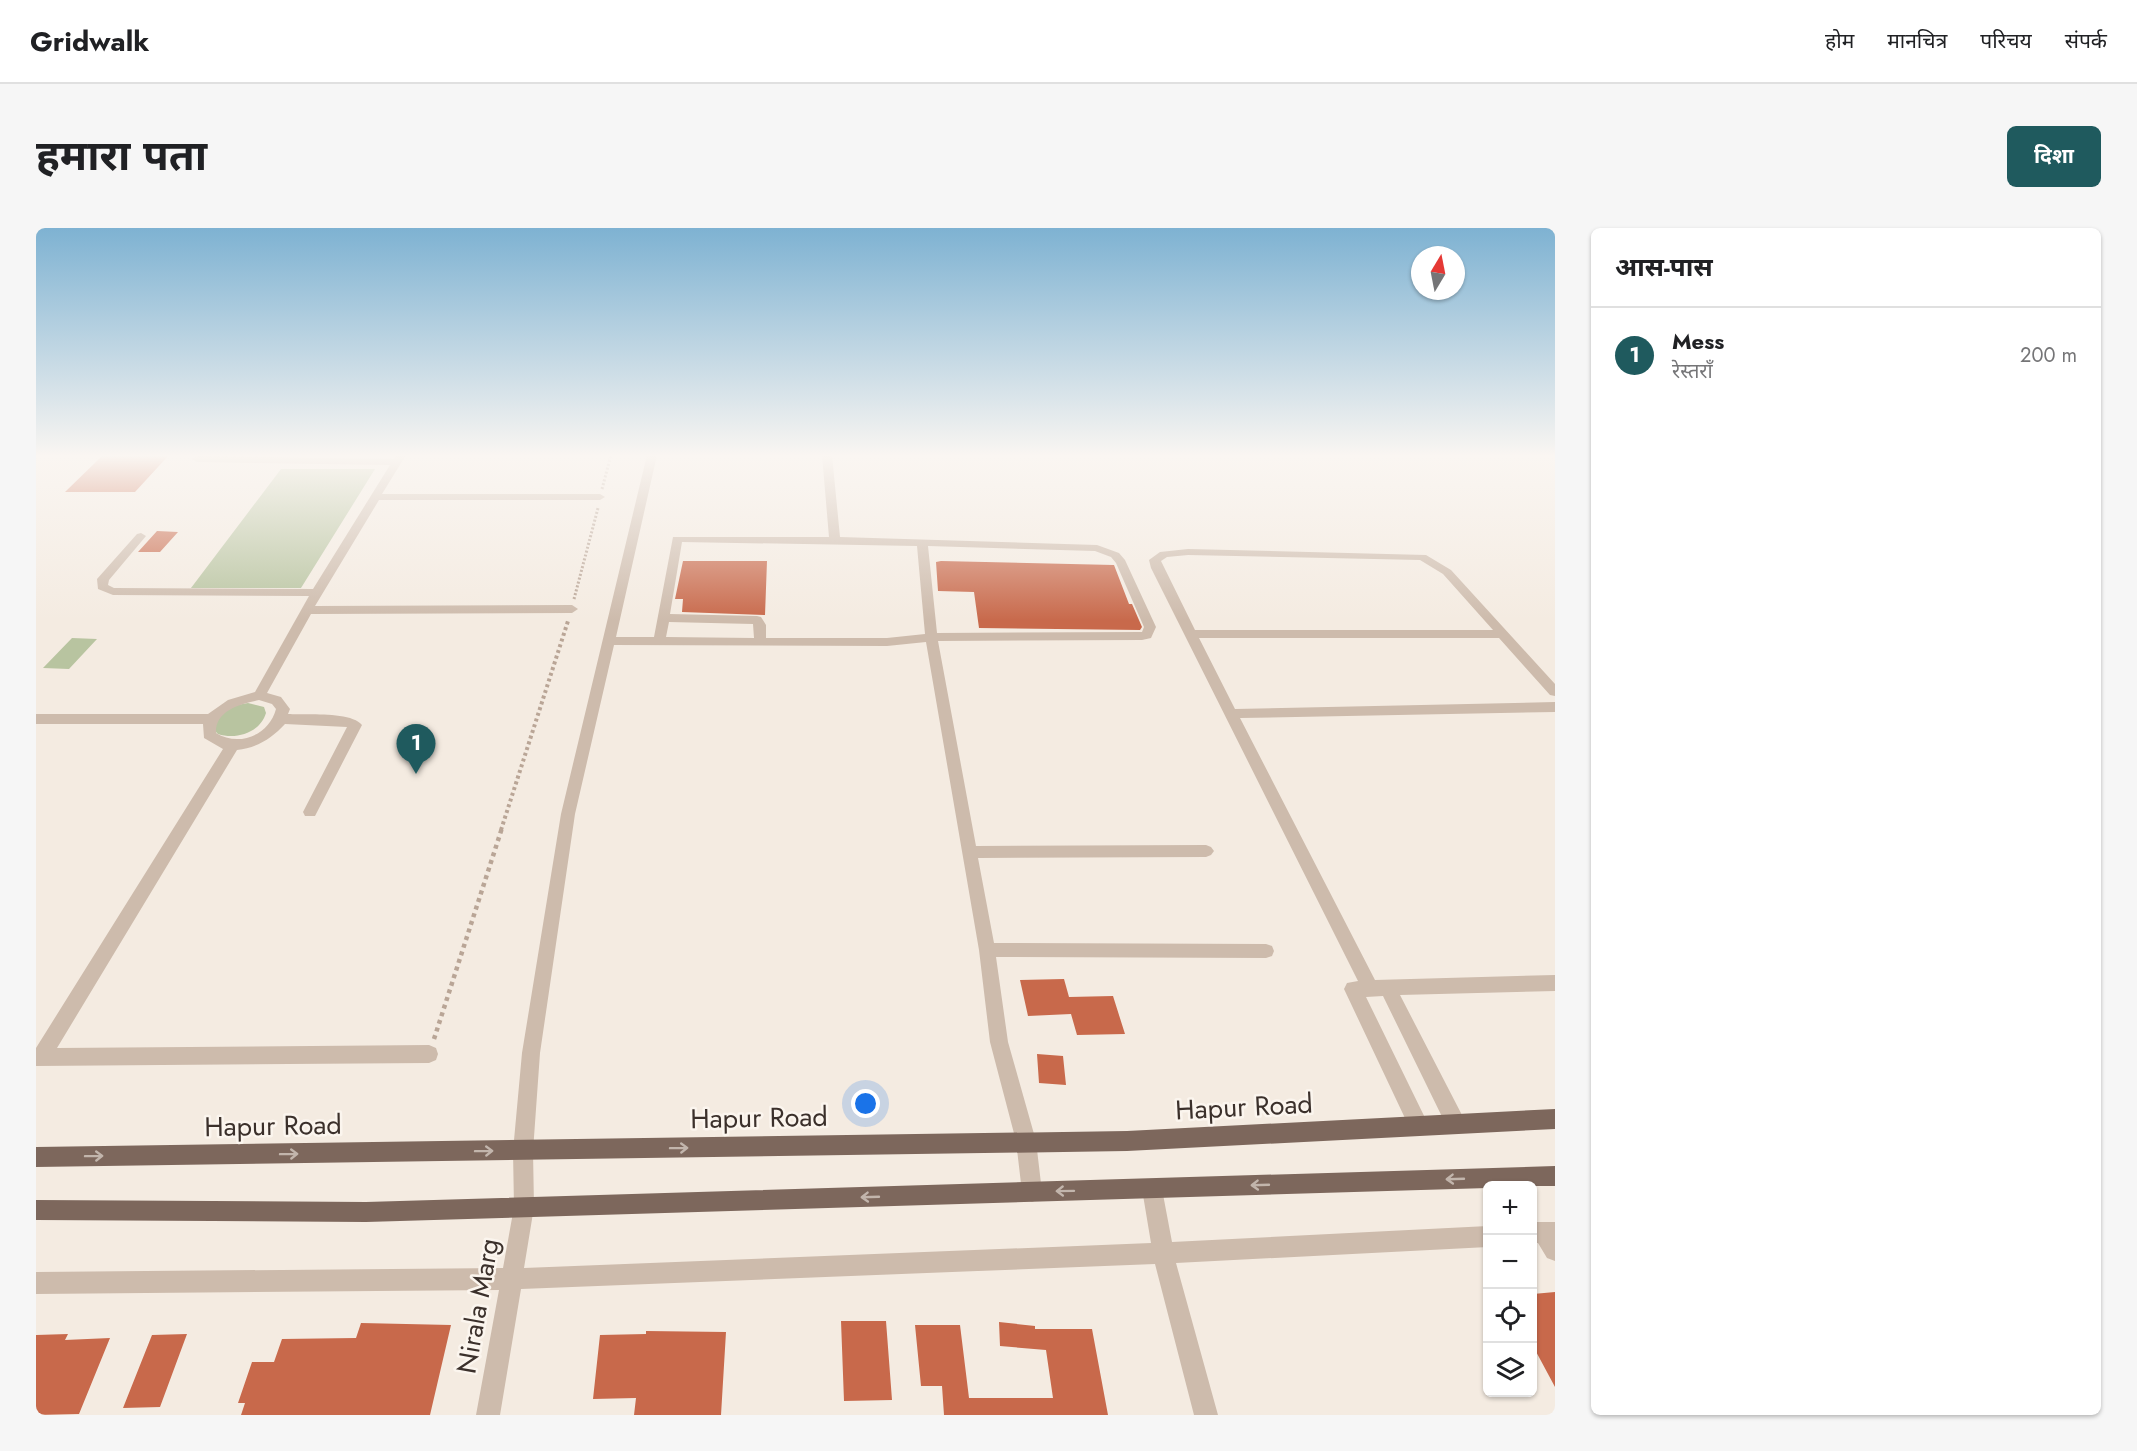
<!DOCTYPE html>
<html lang="hi">
<meta charset="utf-8">
<style>
:root{--surface:#fff;--page:#f6f6f6;--text:#202124;--muted:#757577;--line:#e0e0e0;--accent:#1f5a5e}
body{margin:0;font-family:Jost,"Noto Sans Devanagari",sans-serif;background:var(--page);color:var(--text)}
.controls{position:absolute;right:18px;bottom:18px;display:grid;overflow:hidden;border-radius:9px;box-shadow:0 2px 4px #0004}
.controls button{width:54px;height:54px;display:grid;place-items:center;padding:0;border:0;border-bottom:2px solid var(--line);background:var(--surface);color:var(--text);font:30px sans-serif}
.compass{position:absolute;left:1375px;top:18px;width:54px;height:54px;border-radius:50%;background:var(--surface);box-shadow:0 2px 4px #0004;rotate:10deg}
.you{position:absolute;left:830px;top:876px;width:21px;height:21px;margin:-15px;border:4px solid #fff;border-radius:50%;background:#1a73e8;box-shadow:0 0 0 9px #1a73e833}
.badge{display:grid;place-items:center;width:39px;height:39px;border-radius:50%;background:var(--accent);color:#fff;font-size:20px;font-weight:700}
.pin{position:absolute;translate:-50% -50px;filter:drop-shadow(0 2px 3px #0008)}
.pin::after{content:'';position:absolute;top:32px;width:21px;height:18px;background:inherit;clip-path:polygon(0 0,100% 0,50% 100%)}
.list{margin:0;padding:0;list-style:none}
h2{display:flex;justify-content:space-between;align-items:center;height:78px;margin:0;padding:0 24px;font-size:26px}
h2 small{font-size:20px;font-weight:400;color:var(--muted)}
.list li{display:grid;grid-template-columns:39px 1fr auto;gap:18px;align-items:center;box-sizing:border-box;height:96px;padding:0 24px;border-top:2px solid var(--line)}
.list b{display:block;font-size:22px;white-space:nowrap}
.list p{margin:0;font-size:20px;white-space:nowrap;color:var(--muted)}
.list em{font-size:20px;font-style:normal;color:var(--muted)}
.icon{flex:none;width:33px;height:33px;fill:none;stroke:currentColor;stroke-width:2;stroke-linecap:round;stroke-linejoin:round}
.map{position:relative;flex:none;width:1519px;height:1187px;overflow:hidden;border-radius:9px}
header{display:flex;align-items:center;gap:36px;box-sizing:border-box;height:84px;padding:0 30px;background:var(--surface);border-bottom:2px solid var(--line)}
header strong{font-size:28px}
nav{display:flex;gap:33px;margin-inline-start:auto;font-size:21px}
.intro{display:flex;align-items:center;justify-content:space-between;box-sizing:border-box;height:144px;padding:0 36px}
h1{margin:0;font-size:42px}
.button{padding:15px 27px;border-radius:9px;background:var(--accent);color:#fff;font-size:21px;font-weight:700}
main{display:flex;gap:36px;padding:0 36px}
aside{flex:1;background:var(--surface);border-radius:9px;box-shadow:0 2px 4px #0004}
.map>svg:first-child{display:block}
.green{fill:#b8c4a0}
.building{fill:#c8694b}
.lines{fill:none;stroke-linecap:round;stroke-linejoin:round}
.path-far2{stroke:#b9a596;stroke-width:3;stroke-dasharray:2 2;stroke-linecap:butt}
.path-far1{stroke:#b9a596;stroke-width:4;stroke-dasharray:3 3;stroke-linecap:butt}
.path{stroke:#b9a596;stroke-width:4.5;stroke-dasharray:4 4;stroke-linecap:butt}
.minor{fill:#cdbbac;fill-rule:evenodd}
.major{fill:#7d675c;fill-rule:evenodd}
.oneway{stroke:#c2b5ac}
.labels{text-anchor:middle;stroke-width:5;stroke-linejoin:round;paint-order:stroke}
.near-street-label{font-size:27px;fill:#3b302b;stroke:#fbf5ee}
</style>
<header>
<strong>Gridwalk</strong>
<nav><a>होम</a><a>मानचित्र</a><a>परिचय</a><a>संपर्क</a></nav>
</header>
<div class="intro"><h1>हमारा पता</h1><a class="button">दिशा</a></div>
<main>
<div class="map">
<svg width="1519" height="1187" viewBox="0 0 1519 1187">
<rect width="100%" height="100%" fill="#f4ebe1"/>
<!-- green -->
<path class="green" d="M245 241H339L265 360H155Z
M36 410 61 411 33 441 7 440Z
M212 475 228 479 230 485C224 505 200 512 182 506L177 501 182 487 201 477Z"/>
<!-- building -->
<path class="building" d="M67 227H133L99 264H29Z
M121 303 142 304 124 324H102Z
M647 333H731L729 387 646 384 647 371H639Z
M905 333 1078 337 1093 376H1096L1106 399 1104 402 943 400 938 364 902 363 900 334Z
M1028 751 1033 769 1077 768 1089 806 1041 807 1035 786 992 788 984 752Z
M1001 826 1027 828 1030 857 1003 855Z
M1519 1064V1159L1497 1118V1066Z
M805 1093H850L856 1172 808 1173Z
M963 1094 999 1098V1101H1056L1072 1187H908L906 1158H885L879 1097H924L933 1170H1017L1010 1122 964 1118Z
M325 1095 415 1097 394 1187H205L209 1175H202L216 1134H238L246 1111 320 1110Z
M610 1103 690 1104 685 1187H598L600 1170 557 1171 564 1107 610 1106Z
M32 1106 29 1112 74 1110 43 1186 0 1187V1107Z
M151 1106 124 1179 87 1180 116 1107Z"/>
<g class="lines">
<!-- path-far2 -->
<path class="path-far2" d="M566 261 575 227
M538 371 562 280"/>
<!-- path-far1 -->
<path class="path-far1" d="M465 602 532 393"/>
<!-- path -->
<path class="path" d="M398 811 466 600"/>
<!-- minor -->
<path class="minor" d="M360 227H370L346 266H564L569 269 564 272H343L279 378 536 377 542 381 536 385 275 386 231 465 245 469 254 481 252 486C270 487 315 483 326 497L279 588H269L267 584 311 499 249 496C236 510 221 520 201 522L21 820 393 817 400 820 402 826 400 832 393 835 0 838V820L187 521 168 510 167 496H0V486H172L192 472 219 464 273 368 77 367 62 361 61 351 101 306 105 305 110 308 73 352 72 357 78 360 277 361 354 237 161 234 156 231 161 228 358 231ZM223 472 236 476 240 481C233 508 202 519 180 505 179 482 205 476 223 472Z
M611 227H621L580 409H618L637 309H793L786 227H796L804 309 1061 317 1083 325 1089 332 1120 399 1115 410 1106 412 902 413 940 618 1170 617 1175 619 1178 623 1175 627 1170 629 942 630 958 715 1230 716 1236 718 1238 723 1236 728 1230 730 960 729 972 814 1000 913 1006 964 1003 971 996 974 989 971 986 964 980 913 954 814 943 722 890 414 851 418 578 417 539 586 504 825 497 923 498 979 488 1040 1115 1015 1106 961 1109 954 1116 951 1123 954 1126 961 1136 1014 1452 998V1019L1140 1035 1182 1187H1158L1119 1036 485 1061 464 1187H440L463 1062 0 1066V1044L467 1040 478 979 477 923 486 825 525 586ZM646 314 881 318 889 406 851 410H730V397L725 389 721 388 634 386ZM892 318 1059 323 1075 329 1080 335 1108 399 1106 404 901 405ZM633 394 717 396 718 410 630 409Z
M1152 321 1390 327 1415 342 1519 456V468L1514 467 1463 410H1163L1199 481 1519 474V484L1204 490 1339 752 1519 747V763L1364 767 1427 889 1430 896 1427 903 1420 906 1413 903 1347 768 1330 769 1393 898 1390 905 1383 908 1376 905 1308 761 1311 755 1322 753 1115 340 1113 332 1124 324ZM1152 327 1384 332 1407 346 1457 402H1159L1125 333 1131 329Z
M1496 994H1519V1033L1511 1030 1502 1015H1496Z"/>
<!-- major -->
<path class="major" d="M1519 881V901L1091 923 0 939V919L1091 903Z
M1519 938V958H1452V960L330 994 0 992V972L330 974Z"/>
</g>
<!-- one-way arrows -->
<defs><path id="oneway-shaft" d="M-6 0H5M1.5-3L5.5 0L1.5 3" fill="none" stroke-width="1.6" stroke-linecap="round" stroke-linejoin="round" transform="scale(1.5)"/></defs>
<g class="oneway">
<use href="#oneway-shaft" transform="translate(643 920) rotate(-1)"/>
<use href="#oneway-shaft" transform="translate(448 923) rotate(-1)"/>
<use href="#oneway-shaft" transform="translate(253 926) rotate(-1)"/>
<use href="#oneway-shaft" transform="translate(58 928) rotate(-1)"/>
<use href="#oneway-shaft" transform="translate(1419 951) rotate(178)"/>
<use href="#oneway-shaft" transform="translate(1224 957) rotate(178)"/>
<use href="#oneway-shaft" transform="translate(1029 963) rotate(179)"/>
<use href="#oneway-shaft" transform="translate(834 969) rotate(178)"/>
</g>
<!-- sky -->
<linearGradient id="sky" x2="0" y2="1"><stop stop-color="#7eb2d2"/><stop offset="0.58" stop-color="#faf6f2"/><stop offset="1" stop-color="#faf6f2" stop-opacity="0"/></linearGradient>
<rect width="1519" height="393" fill="url(#sky)"/>
<g class="labels">
<!-- near-street labels -->
<g class="near-street-label">
<text transform="translate(1208 879) rotate(-3)" y="9">Hapur Road</text>
<text transform="translate(723 890) rotate(-1)" y="9">Hapur Road</text>
<text transform="translate(237 898) rotate(-1)" y="9">Hapur Road</text>
<text transform="translate(442 1078) rotate(-80)" y="9">Nirala Marg</text>
</g>
</g>
</svg>
<div class="controls">
<button>+</button>
<button>−</button>
<button><svg class="icon" aria-label="locate" viewBox="0 0 24 24"><circle cx="12" cy="12" r="6"/><path d="M12 2v4M12 18v4M2 12h4M18 12h4"/></svg></button>
<button><svg class="icon" aria-label="layers" viewBox="0 0 24 24"><path d="M12 4l9 5-9 5-9-5zM3 14l9 5 9-5"/></svg></button>
</div>
<svg class="compass" viewBox="-18 -18 36 36"><path d="M0-13l5 13h-10z" fill="#e53935"/><path d="M0 13l5-13h-10z" fill="#757577"/></svg>
<div class="you"></div>
<div class="pin badge" style="left:380px;top:546px">1</div>
</div>
<aside>
<h2>आस-पास<small></small></h2>
<ul class="list">
<li><span class="badge">1</span><div><b>Mess</b><p>रेस्तराँ</p></div><em>200 m</em></li>
</ul>
</aside>
</main>
